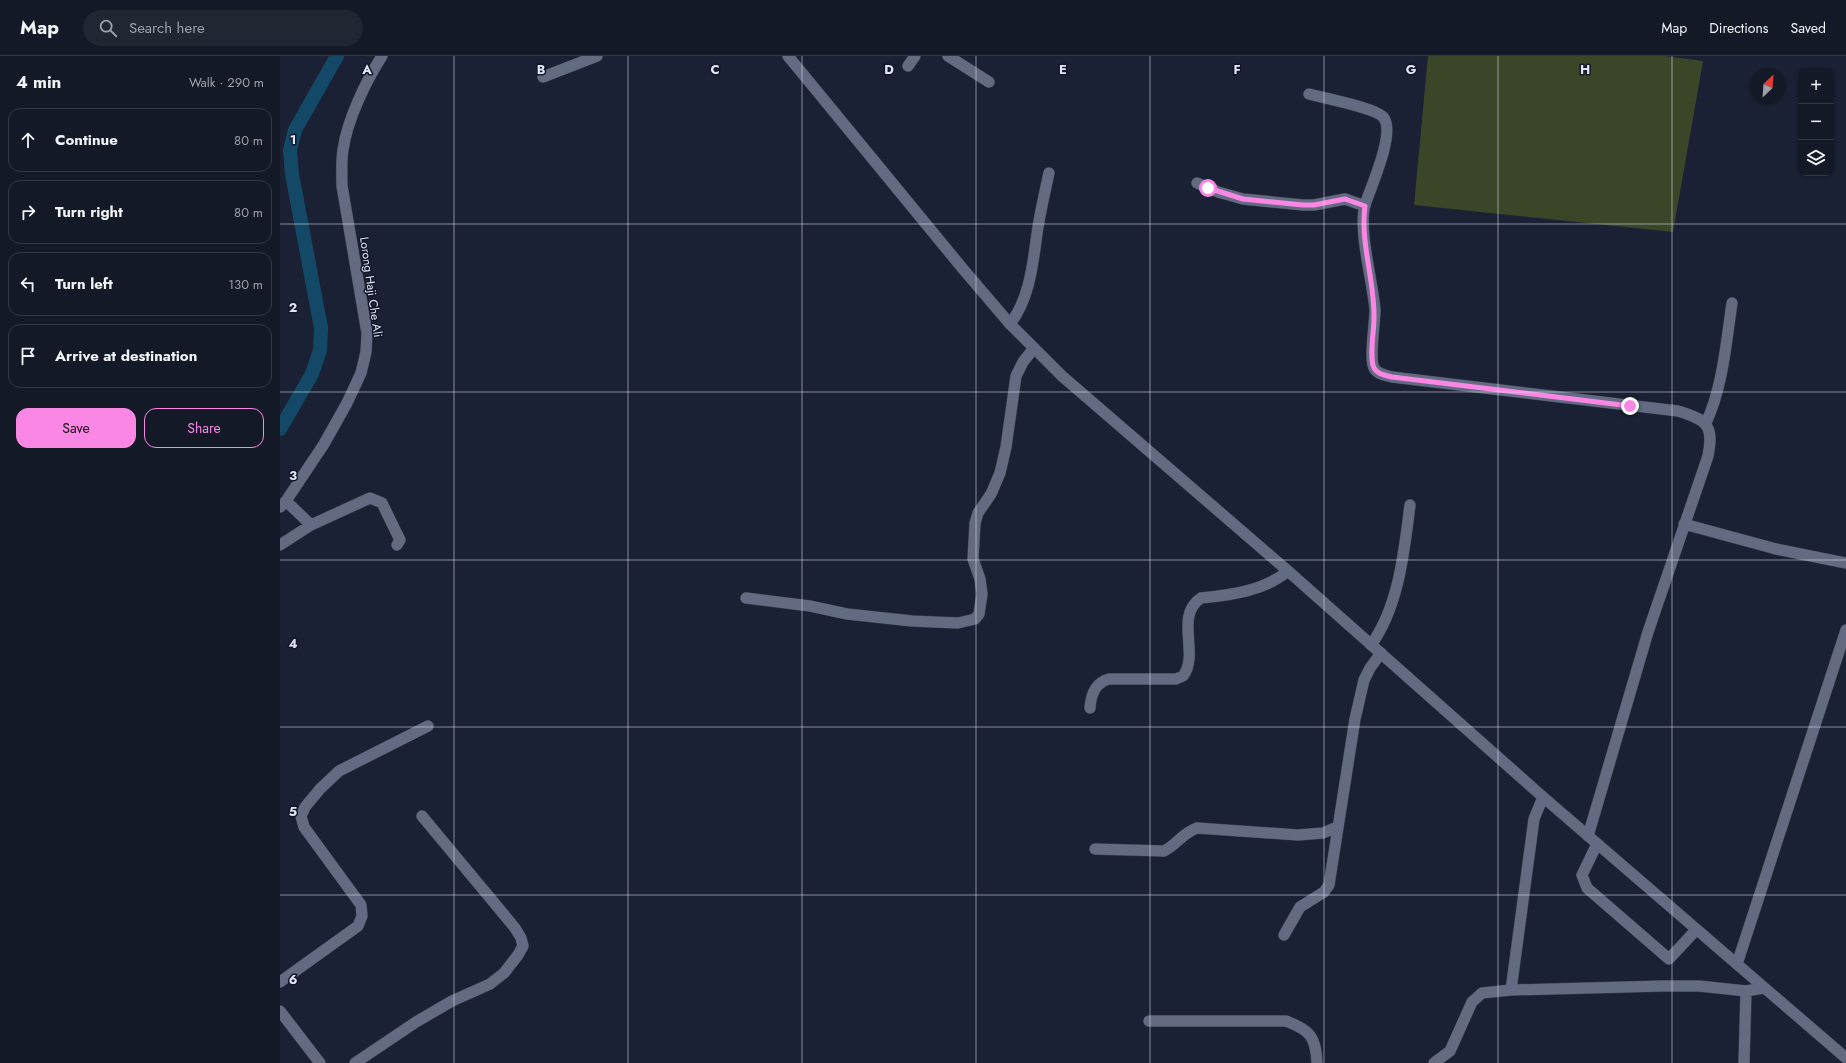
<!DOCTYPE html>
<meta charset="utf-8">
<style>
:root{--surface:#141927;--page:#212633;--text:#f1f3f6;--muted:#9da0a7;--line:#333844;--accent:#fb87e5}
body{margin:0;font-family:Jost,sans-serif;background:var(--page);color:var(--text)}
.controls{position:absolute;right:12px;top:12px;display:grid;overflow:hidden;border-radius:8px;box-shadow:0 1px 3px #0004}
.controls button{width:36px;height:36px;display:grid;place-items:center;padding:0;border:0;border-bottom:1px solid var(--line);background:var(--surface);color:var(--text);font:20px sans-serif}
.compass{position:absolute;left:1470px;top:12px;width:36px;height:36px;border-radius:50%;background:var(--surface);box-shadow:0 1px 3px #0004;rotate:25deg}
.stop{position:absolute;width:12px;height:12px;margin:-9px;border:3px solid #fb87e5;border-radius:50%;background:#fff}
.stop.end{background:#fb87e5;border-color:#fff;box-shadow:0 1px 4px #0008}
.list{margin:0;padding:0;list-style:none}
h2{display:flex;justify-content:space-between;align-items:center;height:52px;margin:0;padding:0 16px;font-size:17px}
h2 small{font-size:13px;font-weight:400;color:var(--muted)}
.list li{display:grid;grid-template-columns:26px 1fr auto;gap:12px;align-items:center;box-sizing:border-box;height:64px;margin:0 8px 8px;padding:0 8px;border:1px solid var(--line);border-radius:12px}
.list b{display:block;font-size:15px;white-space:nowrap}
.list em{font-size:13px;font-style:normal;color:var(--muted)}
.actions{display:flex;gap:8px;padding:12px 16px}
.actions a{flex:1;padding:9px 0;border:1px solid var(--accent);border-radius:12px;text-align:center;font-size:14px;color:var(--accent)}
.actions .main{background:var(--accent);color:#111}
.icon{flex:none;width:22px;height:22px;fill:none;stroke:currentColor;stroke-width:2;stroke-linecap:round;stroke-linejoin:round}
.map{position:relative;flex:none;width:1566px;height:1007px;overflow:hidden}
header{display:flex;align-items:center;gap:24px;box-sizing:border-box;height:56px;padding:0 20px;background:var(--surface);border-bottom:1px solid var(--line)}
header strong{font-size:19px}
nav{display:flex;gap:22px;margin-inline-start:auto;font-size:14px}
.search{width:280px;height:36px;background:var(--page);display:flex;align-items:center;gap:10px;box-sizing:border-box;padding:0 14px;border-radius:22px;color:var(--muted);font-size:15px}
main{display:flex}
aside{flex:1;background:var(--surface)}
.map>svg:first-child{display:block}
.green{fill:#3b4629}
.lines{fill:none;stroke-linecap:round;stroke-linejoin:round}
.canal{stroke:#134966;stroke-width:14}
.minor-casing{stroke:#3a3f4f;stroke-width:12}
.tertiary-casing{stroke:#3a3f4f;stroke-width:12}
.minor{stroke:#626b82;stroke-width:11}
.tertiary{stroke:#626b82;stroke-width:11}
.route{stroke:#fb87e5;stroke-width:5}
.grid{fill:none;stroke:#e1e6f4;stroke-width:1;stroke-opacity:0.55}
.labels{text-anchor:middle;stroke-width:3;stroke-linejoin:round;paint-order:stroke}
.street-label{font-size:12px;fill:#e1e6f4;stroke:#11172a}
.grid-label{font-size:13px;text-anchor:middle;font-weight:bold;fill:#e1e6f4;stroke:#11172a;stroke-width:3;stroke-linejoin:round;paint-order:stroke}
</style>
<header>
<strong>Map</strong>
<div class="search"><svg class="icon" aria-label="search" viewBox="0 0 24 24"><circle cx="10" cy="10" r="6"/><path d="M15 15l6 6"/></svg>Search here</div>
<nav><a>Map</a><a>Directions</a><a>Saved</a></nav>
</header>
<main>
<aside>
<h2>4 min<small>Walk · 290 m</small></h2>
<ul class="list">
<li><svg class="icon" aria-label="ahead" viewBox="0 0 24 24"><path d="M12 20V5M6 11l6-6 6 6"/></svg><div><b>Continue</b></div><em>80 m</em></li>
<li><svg class="icon" aria-label="right" viewBox="0 0 24 24"><path d="M7 20v-9h11M14 6l5 5-5 5"/></svg><div><b>Turn right</b></div><em>80 m</em></li>
<li><svg class="icon" aria-label="left" viewBox="0 0 24 24"><path d="M17 20v-9H6M10 6l-5 5 5 5"/></svg><div><b>Turn left</b></div><em>130 m</em></li>
<li><svg class="icon" aria-label="arrive" viewBox="0 0 24 24"><path d="M6 21V4h12l-3 4 3 4H6"/></svg><div><b>Arrive at destination</b></div></li>
</ul>
<div class="actions"><a class="main">Save</a><a>Share</a></div>
</aside>
<div class="map">
<svg width="1566" height="1007" viewBox="0 0 1566 1007">
<rect width="100%" height="100%" fill="#1a2134"/>
<!-- green -->
<path class="green" d="M1148 0H1384L1423 5 1393 176 1134 149Z"/>
<g class="lines">
<!-- canal -->
<path class="canal" d="M0 373 32 318 40 294 41 272 12 118 10 94 15 74 57 0"/>
<!-- minor casing -->
<g class="minor-casing">
<path id="minor" d="M668 0 709 26
M628 10 635 0
M263 21 317 0
M1029 38C1043 42 1097 52 1104 62 1115 79 1091 130 1085 149 1078 175 1093 226 1095 254 1095 267 1089 303 1094 312 1098 319 1106 319 1112 321L1398 355C1427 364 1434 369 1428 400L1368 576 1308 780
M917 127 938 136 963 143 1023 149H1034L1065 143 1085 150
M730 268C751 241 753 204 758 171 761 153 765 135 769 117
M1426 367C1443 330 1446 287 1452 247
M6 445 31 469
M0 451 6 445 44 388 67 347 81 317 86 296 87 277 62 130C62 118 61 106 63 94 67 64 86 25 102 0
M1404 468 1496 493 1566 507
M0 489 31 469 90 442 102 447 120 484 117 489
M466 542 530 550 567 558 632 565 678 567 695 563 699 558 702 538 700 523 693 503 695 467 698 457 711 438 720 417 726 391 736 320 743 306 754 292
M1091 589C1119 550 1124 496 1130 449
M810 652C811 638 815 627 829 623H896L903 620C920 598 894 560 921 542 951 539 984 535 1008 515
M1317 788 1302 819 1307 832 1389 903 1416 874
M815 793 884 795C898 788 901 778 917 772L1018 779 1043 777 1057 771
M1004 879 1020 851 1044 836 1049 829 1075 663 1084 624 1090 612 1101 597
M1457 908 1566 574
M0 926 78 870 82 860 81 849 24 771 21 760 25 751 40 733 59 715 148 670
M1231 934 1254 763 1263 741
M0 955 40 1007
M869 965H1006C1030 974 1036 981 1037 1007
M75 1007 136 966 172 945 210 928 224 917 238 899 243 890 241 882 235 872 142 760
M1154 1007 1170 995 1192 946 1202 937 1231 934 1383 930H1419L1466 935 1484 932
M1464 1007 1466 935"/>
</g>
<!-- tertiary casing -->
<g class="tertiary-casing">
<path id="tertiary" d="M508 0 683 213 730 268 782 320 1008 515 1263 741 1566 1002"/>
</g>
<!-- minor -->
<use href="#minor" class="minor"/>
<!-- tertiary -->
<use href="#tertiary" class="tertiary"/>
</g>
<g class="lines">
<!-- route -->
<path class="route" d="M928 132 963 143 1023 149H1034L1065 143 1085 150C1080 188 1095 225 1094 263 1094 275 1089 302 1094 312 1098 319 1105 319 1112 321L1350 350"/>
</g>
<!-- grid -->
<path class="grid" d="M174 0V1007M348 0V1007M522 0V1007M696 0V1007M870 0V1007M1044 0V1007M1218 0V1007M1392 0V1007M0 168H1566M0 336H1566M0 504H1566M0 671H1566M0 839H1566"/>
<g class="labels">
<!-- street labels -->
<g class="street-label">
<text transform="translate(91 231) rotate(82)" y="4">Lorong Haji Che Ali</text>
</g>
</g>
<g class="grid-label">
<text x="87" y="18">A</text>
<text x="261" y="18">B</text>
<text x="435" y="18">C</text>
<text x="609" y="18">D</text>
<text x="783" y="18">E</text>
<text x="957" y="18">F</text>
<text x="1131" y="18">G</text>
<text x="1305" y="18">H</text>
<text x="13" y="88">1</text>
<text x="13" y="256">2</text>
<text x="13" y="424">3</text>
<text x="13" y="592">4</text>
<text x="13" y="760">5</text>
<text x="13" y="928">6</text>
</g>
</svg>
<div class="controls">
<button>+</button>
<button>−</button>
<button><svg class="icon" aria-label="layers" viewBox="0 0 24 24"><path d="M12 4l9 5-9 5-9-5zM3 14l9 5 9-5"/></svg></button>
</div>
<svg class="compass" viewBox="-18 -18 36 36"><path d="M0-13l5 13h-10z" fill="#e53935"/><path d="M0 13l5-13h-10z" fill="#9da0a7"/></svg>
<div class="stop" style="left:928px;top:132px"></div>
<div class="stop end" style="left:1350px;top:350px"></div>
</div>
</main>
